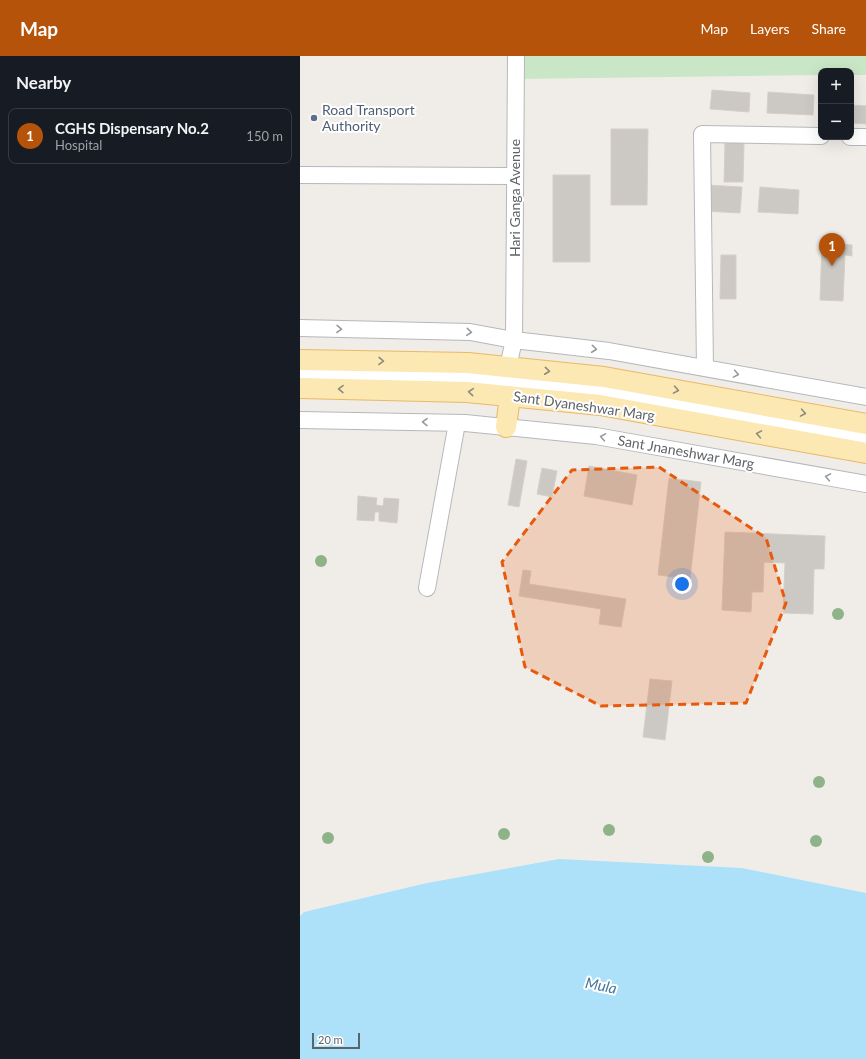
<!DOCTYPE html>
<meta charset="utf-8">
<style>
:root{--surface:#171b24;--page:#242831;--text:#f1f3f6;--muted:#9ea1a6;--line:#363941;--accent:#b45309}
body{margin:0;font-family:Lato,sans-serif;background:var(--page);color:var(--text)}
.controls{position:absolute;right:12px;top:12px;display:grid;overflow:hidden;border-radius:8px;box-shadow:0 4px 16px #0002}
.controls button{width:36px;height:36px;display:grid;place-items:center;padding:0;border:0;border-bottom:1px solid var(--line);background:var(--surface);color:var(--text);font:20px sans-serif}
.scale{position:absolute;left:12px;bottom:10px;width:48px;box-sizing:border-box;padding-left:4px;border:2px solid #5f6367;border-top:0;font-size:11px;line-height:14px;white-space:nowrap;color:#5f6367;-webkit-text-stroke:3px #fff;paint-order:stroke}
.you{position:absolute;left:382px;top:528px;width:14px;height:14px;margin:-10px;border:3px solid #fff;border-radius:50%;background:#1a73e8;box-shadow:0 0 0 6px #1a73e833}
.badge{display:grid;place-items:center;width:26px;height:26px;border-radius:50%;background:var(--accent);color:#fff;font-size:13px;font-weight:700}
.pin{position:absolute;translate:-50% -33px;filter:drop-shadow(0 1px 2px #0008)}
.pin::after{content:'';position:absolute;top:21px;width:14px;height:12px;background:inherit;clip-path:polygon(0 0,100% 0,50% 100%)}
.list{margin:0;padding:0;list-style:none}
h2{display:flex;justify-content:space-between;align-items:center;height:52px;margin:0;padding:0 16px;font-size:17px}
h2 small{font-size:13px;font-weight:400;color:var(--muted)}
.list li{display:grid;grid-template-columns:26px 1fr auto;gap:12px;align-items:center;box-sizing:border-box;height:56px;margin:0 8px 8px;padding:0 8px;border:1px solid var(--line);border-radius:8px}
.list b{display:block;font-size:15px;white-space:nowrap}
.list p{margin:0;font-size:13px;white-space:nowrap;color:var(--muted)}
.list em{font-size:13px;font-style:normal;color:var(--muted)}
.map{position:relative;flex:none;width:566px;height:1003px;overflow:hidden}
header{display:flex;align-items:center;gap:24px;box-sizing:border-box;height:56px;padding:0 20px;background:var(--accent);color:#fff}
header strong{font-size:19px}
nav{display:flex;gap:22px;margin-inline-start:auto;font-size:14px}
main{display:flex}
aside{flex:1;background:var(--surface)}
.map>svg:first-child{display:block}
.green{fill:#c9e6c6}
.water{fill:#ade1fa}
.building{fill:#ccc8c4;stroke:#d5cfc6}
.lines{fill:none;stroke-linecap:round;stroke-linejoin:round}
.minor-casing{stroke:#b5b8bb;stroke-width:18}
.major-casing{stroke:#eab867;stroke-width:22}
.minor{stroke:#fff;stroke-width:16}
.major{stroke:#fbe8b2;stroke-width:20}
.tree{fill:#8eb388}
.oneway{stroke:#979a9c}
.oneway2{stroke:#8e8b7e}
.marked{fill:#e8590c;fill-opacity:0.2;stroke:#e8590c;stroke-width:3;stroke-dasharray:8 5;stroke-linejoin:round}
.service-dot{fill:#5c6f8a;stroke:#fff;stroke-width:1.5}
.labels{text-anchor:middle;stroke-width:4;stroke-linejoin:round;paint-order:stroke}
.service-label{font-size:14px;fill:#4e5e75;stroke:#fff;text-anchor:start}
.street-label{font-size:14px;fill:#5f6367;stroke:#fff}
.water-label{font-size:15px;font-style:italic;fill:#43779b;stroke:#fff}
</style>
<header>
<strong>Map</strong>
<nav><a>Map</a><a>Layers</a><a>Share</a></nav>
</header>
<main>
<aside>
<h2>Nearby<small></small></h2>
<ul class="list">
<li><span class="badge">1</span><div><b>CGHS Dispensary No.2</b><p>Hospital</p></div><em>150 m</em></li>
</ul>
</aside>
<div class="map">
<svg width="566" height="1003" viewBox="0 0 566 1003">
<rect width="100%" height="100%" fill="#f0ede8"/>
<!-- green -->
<path class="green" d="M216 0H566V19H551V15H521V19L216 23Z"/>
<!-- water -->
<path class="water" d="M259 803 442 812 566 837V1003H0V860L4 856 127 827Z"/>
<!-- building -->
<path class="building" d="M412 34 450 37 449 56 410 53Z
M468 36 514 39 513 59 467 57Z
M551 49 566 50V68L551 67Z
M311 73H348L347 149H311Z
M425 87H444L443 126H424Z
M253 119H290V206H253Z
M406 129 442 131 440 157 404 155Z
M460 131 499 134 498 158 458 156Z
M522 187 552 189V200L545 199 543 245 520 244Z
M421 199H436V243H420Z
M216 403 227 405 219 451 208 449Z
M289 410 337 419 332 449 284 440Z
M242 412 257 415 252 441 237 438Z
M369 422 401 426 390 523 358 519Z
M58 440 77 442 76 449 83 450 84 442 99 443 97 467 79 465V456H75L74 465 57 464Z
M425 476 525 480 524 513H514L513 558 483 557 485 507 464 506 463 536H452L451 556 422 554Z
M223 514 231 515 229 528 326 543 321 571 299 568 301 553 219 540Z
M350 623 372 625 365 684 343 681Z"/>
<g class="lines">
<!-- minor casing -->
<g class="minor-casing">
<path id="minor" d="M550 81H566
M0 119 215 120
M0 272 170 276 214 284 309 295 566 341
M208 311 214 284 216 0
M405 312 402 78 521 80
M0 318 168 321 302 335 566 382
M0 364 165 367 296 380 566 428
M127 532 157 367"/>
</g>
<!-- major casing -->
<g class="major-casing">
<path id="major" d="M0 304 168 307 304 321 566 368
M0 332 167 336 300 349 566 397
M206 371 210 340"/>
</g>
<!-- minor -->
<use href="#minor" class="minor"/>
<!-- major -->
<use href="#major" class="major"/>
</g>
<!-- trees -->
<g class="tree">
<circle cx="21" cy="505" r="6"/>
<circle cx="538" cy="558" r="6"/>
<circle cx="519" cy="726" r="6"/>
<circle cx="309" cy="774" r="6"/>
<circle cx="204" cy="778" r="6"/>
<circle cx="28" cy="782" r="6"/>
<circle cx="516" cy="785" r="6"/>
<circle cx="408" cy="801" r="6"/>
</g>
<!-- one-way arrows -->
<defs><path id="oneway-chevron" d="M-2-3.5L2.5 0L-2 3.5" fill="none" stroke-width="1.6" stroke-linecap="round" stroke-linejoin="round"/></defs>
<g class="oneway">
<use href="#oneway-chevron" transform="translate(39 273) rotate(1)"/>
<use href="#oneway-chevron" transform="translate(169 276) rotate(5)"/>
<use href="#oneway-chevron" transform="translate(294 293) rotate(6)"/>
<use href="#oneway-chevron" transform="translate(436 318) rotate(10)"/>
<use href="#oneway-chevron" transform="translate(125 366) rotate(-179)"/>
<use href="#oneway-chevron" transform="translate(303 381) rotate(-170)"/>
<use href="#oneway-chevron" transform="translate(528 421) rotate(-170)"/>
</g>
<g class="oneway2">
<use href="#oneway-chevron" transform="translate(81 305) rotate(1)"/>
<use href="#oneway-chevron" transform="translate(247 315) rotate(6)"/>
<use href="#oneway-chevron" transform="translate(41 333) rotate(-179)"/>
<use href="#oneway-chevron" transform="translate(376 334) rotate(10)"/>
<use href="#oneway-chevron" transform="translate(171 336) rotate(-175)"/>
<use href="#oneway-chevron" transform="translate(503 357) rotate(10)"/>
<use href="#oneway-chevron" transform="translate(459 378) rotate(-170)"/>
</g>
<!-- marked area -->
<path class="marked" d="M359 411 466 482 486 547 446 647 301 650 225 611 202 506 272 414Z"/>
<!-- markers -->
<circle class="service-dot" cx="14" cy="62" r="4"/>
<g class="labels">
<!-- service labels -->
<g class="service-label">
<text x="22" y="59">Road Transport<tspan x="22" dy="16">Authority</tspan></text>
</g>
<!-- street labels -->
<g class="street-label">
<text transform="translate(215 142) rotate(-90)" y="5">Hari Ganga Avenue</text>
<text transform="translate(284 350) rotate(8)" y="5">Sant Dyaneshwar Marg</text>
<text transform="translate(386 396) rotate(10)" y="5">Sant Jnaneshwar Marg</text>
</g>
<!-- water labels -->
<g class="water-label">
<text transform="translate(301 930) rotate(11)" y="5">Mula</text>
</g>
</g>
</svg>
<div class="controls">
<button>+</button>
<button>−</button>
</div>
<div class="scale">20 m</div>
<div class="you"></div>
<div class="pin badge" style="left:532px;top:210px">1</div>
</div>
</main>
